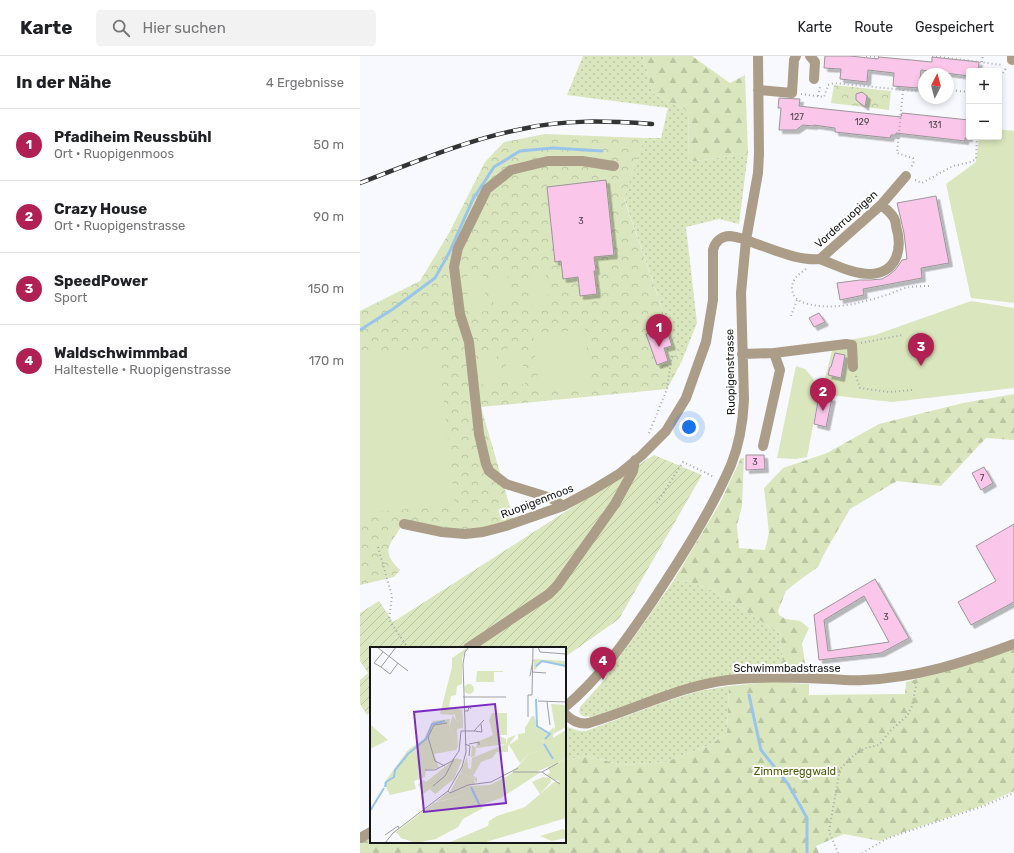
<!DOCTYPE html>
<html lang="de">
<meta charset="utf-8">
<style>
:root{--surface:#fff;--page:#f2f2f2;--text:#202124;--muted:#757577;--line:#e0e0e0;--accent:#b02053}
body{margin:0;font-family:Rubik,sans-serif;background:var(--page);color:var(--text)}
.controls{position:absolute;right:12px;top:12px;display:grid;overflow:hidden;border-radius:4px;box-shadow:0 2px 6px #0003}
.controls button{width:36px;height:36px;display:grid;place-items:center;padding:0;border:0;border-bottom:1px solid var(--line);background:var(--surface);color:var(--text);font:20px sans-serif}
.compass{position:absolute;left:558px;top:12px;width:36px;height:36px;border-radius:50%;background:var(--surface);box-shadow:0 2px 6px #0003;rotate:6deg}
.you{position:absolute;left:329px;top:371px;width:14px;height:14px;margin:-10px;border:3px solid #fff;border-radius:50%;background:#1a73e8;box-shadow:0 0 0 6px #1a73e833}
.badge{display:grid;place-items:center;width:26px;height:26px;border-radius:50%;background:var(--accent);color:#fff;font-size:13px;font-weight:700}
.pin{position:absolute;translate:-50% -33px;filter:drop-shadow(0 1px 2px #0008)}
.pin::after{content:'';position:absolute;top:21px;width:14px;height:12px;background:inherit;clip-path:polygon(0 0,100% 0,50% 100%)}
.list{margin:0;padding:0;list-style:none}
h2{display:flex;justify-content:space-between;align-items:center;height:52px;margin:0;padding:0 16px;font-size:17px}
h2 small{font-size:13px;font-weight:400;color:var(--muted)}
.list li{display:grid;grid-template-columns:26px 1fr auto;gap:12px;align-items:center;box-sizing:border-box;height:72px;padding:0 16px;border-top:1px solid var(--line)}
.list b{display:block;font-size:15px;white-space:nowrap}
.list p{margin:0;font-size:13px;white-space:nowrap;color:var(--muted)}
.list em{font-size:13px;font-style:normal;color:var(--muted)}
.icon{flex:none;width:22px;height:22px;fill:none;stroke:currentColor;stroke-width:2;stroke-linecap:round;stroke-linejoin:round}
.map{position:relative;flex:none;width:654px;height:797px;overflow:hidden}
header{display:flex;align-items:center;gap:24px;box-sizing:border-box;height:56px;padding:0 20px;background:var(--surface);border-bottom:1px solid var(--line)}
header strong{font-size:19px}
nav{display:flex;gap:22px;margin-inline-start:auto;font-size:14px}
.search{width:280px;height:36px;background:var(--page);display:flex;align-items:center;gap:10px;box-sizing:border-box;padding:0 14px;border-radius:4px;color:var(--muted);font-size:15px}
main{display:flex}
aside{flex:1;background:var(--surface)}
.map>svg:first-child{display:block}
.grass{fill:url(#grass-dots)}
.forest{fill:url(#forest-firs)}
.park{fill:url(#park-crowns)}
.garden{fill:url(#garden-furrows)}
.pitch{fill:#dae6bd}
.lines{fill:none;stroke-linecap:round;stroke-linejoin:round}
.stream{stroke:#99c5ed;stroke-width:3}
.building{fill:#fac6e9;stroke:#9b9598;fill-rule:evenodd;filter:url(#shadow)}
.path{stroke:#a6a7ab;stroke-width:2;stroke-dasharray:1 3;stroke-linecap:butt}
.minor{stroke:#ab9d88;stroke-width:10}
.rail-casing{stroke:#333436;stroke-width:4.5}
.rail{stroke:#fff;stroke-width:3;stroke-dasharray:9;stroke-linecap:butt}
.labels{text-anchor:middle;stroke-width:4;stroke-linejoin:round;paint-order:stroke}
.number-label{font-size:9px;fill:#4e424c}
.street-label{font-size:11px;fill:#151618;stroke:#fff}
.park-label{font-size:11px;fill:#4c5c06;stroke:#fff}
.inset-river{fill:none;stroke:#99c5ed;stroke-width:2}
.inset-road{fill:none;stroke:#9d9ea2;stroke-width:1}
.view{fill:#7b2cbf;fill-opacity:0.15;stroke:#7b2cbf;stroke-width:2}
.inset-edge{fill:none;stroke:#151618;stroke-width:2}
</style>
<header>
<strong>Karte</strong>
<div class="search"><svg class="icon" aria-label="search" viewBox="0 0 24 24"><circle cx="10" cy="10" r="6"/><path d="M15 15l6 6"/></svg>Hier suchen</div>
<nav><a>Karte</a><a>Route</a><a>Gespeichert</a></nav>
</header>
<main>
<aside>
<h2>In der Nähe<small>4 Ergebnisse</small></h2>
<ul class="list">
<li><span class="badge">1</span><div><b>Pfadiheim Reussbühl</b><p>Ort · Ruopigenmoos</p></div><em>50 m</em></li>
<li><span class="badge">2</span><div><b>Crazy House</b><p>Ort · Ruopigenstrasse</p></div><em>90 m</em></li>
<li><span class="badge">3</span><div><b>SpeedPower</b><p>Sport</p></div><em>150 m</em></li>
<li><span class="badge">4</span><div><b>Waldschwimmbad</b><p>Haltestelle · Ruopigenstrasse</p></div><em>170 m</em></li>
</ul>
</aside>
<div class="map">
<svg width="654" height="797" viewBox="0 0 654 797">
<defs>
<pattern id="grass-dots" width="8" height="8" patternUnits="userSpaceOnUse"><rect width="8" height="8" fill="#dae6bd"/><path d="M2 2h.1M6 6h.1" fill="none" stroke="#bac5a2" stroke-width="1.8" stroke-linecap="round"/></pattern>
<pattern id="forest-firs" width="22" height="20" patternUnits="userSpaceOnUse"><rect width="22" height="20" fill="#dae6bd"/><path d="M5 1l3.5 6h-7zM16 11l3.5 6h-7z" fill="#bac5a2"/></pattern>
<pattern id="park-crowns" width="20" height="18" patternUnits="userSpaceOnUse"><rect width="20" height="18" fill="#dae6bd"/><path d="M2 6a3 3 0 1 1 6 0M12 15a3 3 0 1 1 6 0" fill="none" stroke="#bac5a2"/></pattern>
<pattern id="garden-furrows" width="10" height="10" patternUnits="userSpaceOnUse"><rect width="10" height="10" fill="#dae6bd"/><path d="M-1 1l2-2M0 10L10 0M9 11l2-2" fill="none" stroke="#bac5a2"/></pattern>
<filter id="shadow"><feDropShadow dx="3.5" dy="3.5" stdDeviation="0" flood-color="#0004"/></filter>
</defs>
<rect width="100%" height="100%" fill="#f8f9fe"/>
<!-- grass -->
<path class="grass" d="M223 0H283L293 37 328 55 329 106 388 97 379 168 359 163 326 171 337 267 321 307 264 142 284 82H301L308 52 207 39Z
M314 524 329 526 354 535 421 578 423 617H406L230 663 229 660C224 661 222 661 219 656L220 651 247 621 246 619 280 573Z
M369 630 367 677 352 688 306 706 262 709 227 700 205 704V670L219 675H226L307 645 339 635Z"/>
<!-- forest -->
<path class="forest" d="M283 0H332L370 27 385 19 388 97 329 106 328 55 293 37Z
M654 338V384L626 382 581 430 537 425 490 453 464 498 458 511 437 526 426 535 418 555 419 559 426 563 440 565 449 572 442 587 445 608 443 616 440 617H423L421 578 354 535 329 526 314 524 360 447 381 402H384L382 450 377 469 379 492 405 494 409 477 404 432 423 412 467 397 519 368 603 347Z
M654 593V735L621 750 532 780 520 785 484 778 456 790 459 797H0V782L11 776V786H205V704L227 700 262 709 306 706 352 688 367 677 369 630 409 626 449 628V639L545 638 546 626 596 612Z"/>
<!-- park -->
<path class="park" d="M474 29 531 35 529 54 471 47Z
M185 78 284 82 264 143 321 307 307 333 121 351 154 465 141 469 101 474 44 465C34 487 17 492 40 514L34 521 0 529V255L60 225 89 177 125 106 144 86Z"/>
<!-- garden -->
<path class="garden" d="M294 399 342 419 259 563 205 601V592H11V656L7 659 0 648V624L8 617 0 605V557L19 545 33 566Z"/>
<!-- pitch -->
<path class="pitch" d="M639 73 654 75V247L611 242 586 128 616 106 619 81H639Z
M185 212 189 249 172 251 168 214Z
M147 216 151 253 134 255 130 218Z
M123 219 127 255 109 257 106 220Z
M611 245 654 252V332L532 346 461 338 474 287 515 279Z
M225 273 231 330 179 335 173 279Z
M161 291 165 328 148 330 144 293Z
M78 292 95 448 0 458V300Z
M136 294 140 331 123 332 119 295Z
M436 310 445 313 453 322 459 338 447 401 435 403 417 402Z"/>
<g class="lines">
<!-- stream -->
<path class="stream" d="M0 274 33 253 75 222 89 197 113 143 134 111 160 95 193 92 242 95
M389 639 401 694 428 728 447 762V797"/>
</g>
<!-- building -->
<path class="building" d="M465 0H490L518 3 519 1 572 6V1L619 6 618 15H609V20L561 14 559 32 533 30 534 17 508 14 507 26 480 23 481 13 464 12Z
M502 36 507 40 505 51 496 44V38Z
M419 42 440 43 439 50 456 52 541 61 542 57 609 64V82H605V85L536 77V79H531L530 82 475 76V72L454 69V70L443 69 436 74H419L421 52H418Z
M246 124 254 199 234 201 236 215H234L237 238 220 240 218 221 203 223 201 205 195 206 187 131Z
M576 140 589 207 561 212 562 222 503 233 504 239 480 244 477 227 500 224H510L522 223 529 219 536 213 542 204 547 203 544 177 537 147Z
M459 257 465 266 454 271 449 262Z
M306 272 312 290 304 292 308 305 297 309 286 278Z
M475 297 485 299 481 322 468 319 470 311H471Z
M459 339 472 342 466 371 454 368Z
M386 399H404L405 413 386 414Z
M624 411 633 427 621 434 612 417Z
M654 468V546L611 569 598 546 636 525 616 490Z
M515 523 549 582 521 597 459 604 454 559ZM504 540 529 586 468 595 464 564Z"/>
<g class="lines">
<!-- path -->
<path class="path" d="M506 0 517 1 519 0
M572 0 643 9
M622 6 623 0
M639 24 646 12
M543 34 537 97 553 102 554 105 551 112
M588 34 609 36
M441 38 464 41 468 29 474 27 564 36
M458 40 460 31
M555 124 562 127 593 110 611 106 616 103 617 81
M446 213C439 218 432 223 432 232 433 243 439 245 448 248 476 255 503 246 530 238 536 235 544 232 550 231 558 230 565 230 572 230
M431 260 437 244
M501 287 543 279
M496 320 500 332 529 336 552 334
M289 377 307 333 312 298
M297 447 323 406 354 421
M18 491 32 540 29 564 48 592
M478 797 469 775 480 713 494 699 506 692 519 689 530 675 547 660 552 650 556 630 555 627
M502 797 528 782 621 751 654 737"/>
<!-- minor -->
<path class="minor" d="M450 0 455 6 454 23
M652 4V0
M398 34 432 37 434 4 436 0
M460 203C476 209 493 218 510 218 537 217 543 193 536 170 536 168 535 164 534 162 531 157 525 152 521 149
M414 297 486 288 492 289 493 311
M382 298 414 297 420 314 403 390
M203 450 191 442 146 428 129 415 126 408 119 378 109 286 100 258 94 211 98 192 127 133 151 114 188 105H222L254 110
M44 468 82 476 105 478 123 476 146 470 203 450 231 435 259 418 281 400 306 375 326 342 346 286 353 244V194C355 186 361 180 370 180 378 181 387 184 394 187 415 194 438 205 460 203L521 149 546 120
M108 592 189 538 197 530 255 448 273 415 275 404
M205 651C240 622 266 584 292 546 321 502 350 457 371 409 379 389 383 365 384 344L381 237 386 184 398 117 399 98 398 0
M205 658C212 665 219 669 229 667 276 653 320 630 368 624 402 620 437 622 471 623 482 624 493 625 504 624 556 622 606 606 654 588
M0 782 11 776"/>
<!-- rail casing -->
<g class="rail-casing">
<path id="rail" d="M0 127C53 107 106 84 162 73 205 63 249 65 292 68"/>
</g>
<!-- rail -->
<use href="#rail" class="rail"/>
</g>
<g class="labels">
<!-- number labels -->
<g class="number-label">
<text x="437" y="64">127</text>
<text x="502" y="69">129</text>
<text x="575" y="72">131</text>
<text x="221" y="168">3</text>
<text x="395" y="409">3</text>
<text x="622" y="425">7</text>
<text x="526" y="564">3</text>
</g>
<!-- street labels -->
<g class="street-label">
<text transform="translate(486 163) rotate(-42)" y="4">Vorderruopigen</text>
<text transform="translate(370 316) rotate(-91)" y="4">Ruopigenstrasse</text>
<text transform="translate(177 445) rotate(-21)" y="4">Ruopigenmoos</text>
<text x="427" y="616">Schwimmbadstrasse</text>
</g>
<!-- park labels -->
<g class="park-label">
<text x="435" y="719">Zimmereggwald</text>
</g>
</g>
<!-- overview -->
<g transform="translate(10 591)">
<rect width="196" height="196" fill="#f8f9fe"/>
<path d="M98 0 92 11V37L87 39 86 48 81 49 79 59 86 74 93 72V81L87 82 88 99 79 80 83 68 70 67 82 20V11ZM162 69H164L168 81 178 87 172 93 175 102 159 107 150 116 139 98 148 92V87L155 86V81ZM1 78 18 93 0 102V80ZM90 126 104 132 105 137 80 145ZM98 139 99 145 91 149 66 155 77 146Z" fill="#dae6bd"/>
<path d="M164 12 196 14V21L185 16 172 15 164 24ZM79 60 92 63 93 72 86 74 85 68 81 66ZM184 80 183 91 196 83V112L166 125H171L131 151 111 158 113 161 93 172 88 180 66 192 46 196 31 191 26 185 64 156 91 149 98 145V139L120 138 141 127 159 107 174 102 172 91ZM146 88 138 99V105H127L122 111 111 115 103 129 107 131V136L104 132 90 126 97 110 98 121 101 122 102 111 136 97 138 91ZM184 135H196V171L113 196H78L118 179 119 174 127 169 155 160ZM193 182 196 184V191L182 194 170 189Z" fill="#dae6bd"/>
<path d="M181 57 196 58V80L183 87 185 80Z" fill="#dae6bd"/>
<path d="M80 72 79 80 88 99 86 103 64 107 69 121 56 123 55 130 44 134 46 142 20 148 14 136 38 103 54 92 63 74Z" fill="#dae6bd"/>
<path d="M86 111 92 113 84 132 65 147 60 142 53 147 48 137 53 133 56 135Z" fill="#dae6bd"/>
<path d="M107 24H133V25H124V35H106ZM94 42a5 5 0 1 1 10 0a5 5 0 1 1-10 0ZM122 66H137V88H128L136 92V97L106 101 105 109 101 110 102 98 106 101 107 95 123 88 119 73ZM57 101 62 120 49 122 45 103ZM196 112V135L193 136 180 131 181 135 170 147 162 135 173 130 180 131 177 128 180 125 178 120ZM40 121 44 140 32 142 28 124Z" fill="#dae6bd"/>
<path class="inset-river" d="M166 19 172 14 196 19M166 52 167 79 180 87 175 92M174 97 183 112M15 140 16 135 24 130 25 123 38 107 56 92 62 77 75 74M101 140 110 159M0 164 14 141"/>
<path class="inset-road" d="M7 0 38 24M26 0 11 20 20 27 28 16M168 0 170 5 196 7M11 20 4 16 13 5M162 25 176 26M160 29 163 13M93 50H136M168 54 196 55M177 55 180 78M94 64H98L99 59 101 62M158 70V48H162L163 0M104 84 112 85 111 77M95 97 100 99 99 109M99 97 109 95V98M75 119 65 114 58 90 64 78 77 76M55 123H65L82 114 89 104 91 84H104L114 73M143 125H172L190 137M172 125 188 116M63 139 75 129 84 112M78 144 80 146 98 138 121 135 148 121M15 188 28 179 29 181M15 196 23 186 78 144 92 120 96 105 93 17 95 5 99 0"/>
<path class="view" d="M125 57 136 156 54 165 44 65Z"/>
<rect width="196" height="196" class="inset-edge"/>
</g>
</svg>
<div class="controls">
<button>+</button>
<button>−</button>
</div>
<svg class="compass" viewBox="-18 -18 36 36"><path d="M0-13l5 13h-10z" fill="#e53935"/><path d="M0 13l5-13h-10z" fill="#757577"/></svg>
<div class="you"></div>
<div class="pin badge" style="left:299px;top:291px">1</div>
<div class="pin badge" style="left:463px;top:355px">2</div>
<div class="pin badge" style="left:561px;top:310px">3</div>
<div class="pin badge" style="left:243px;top:624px">4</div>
</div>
</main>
